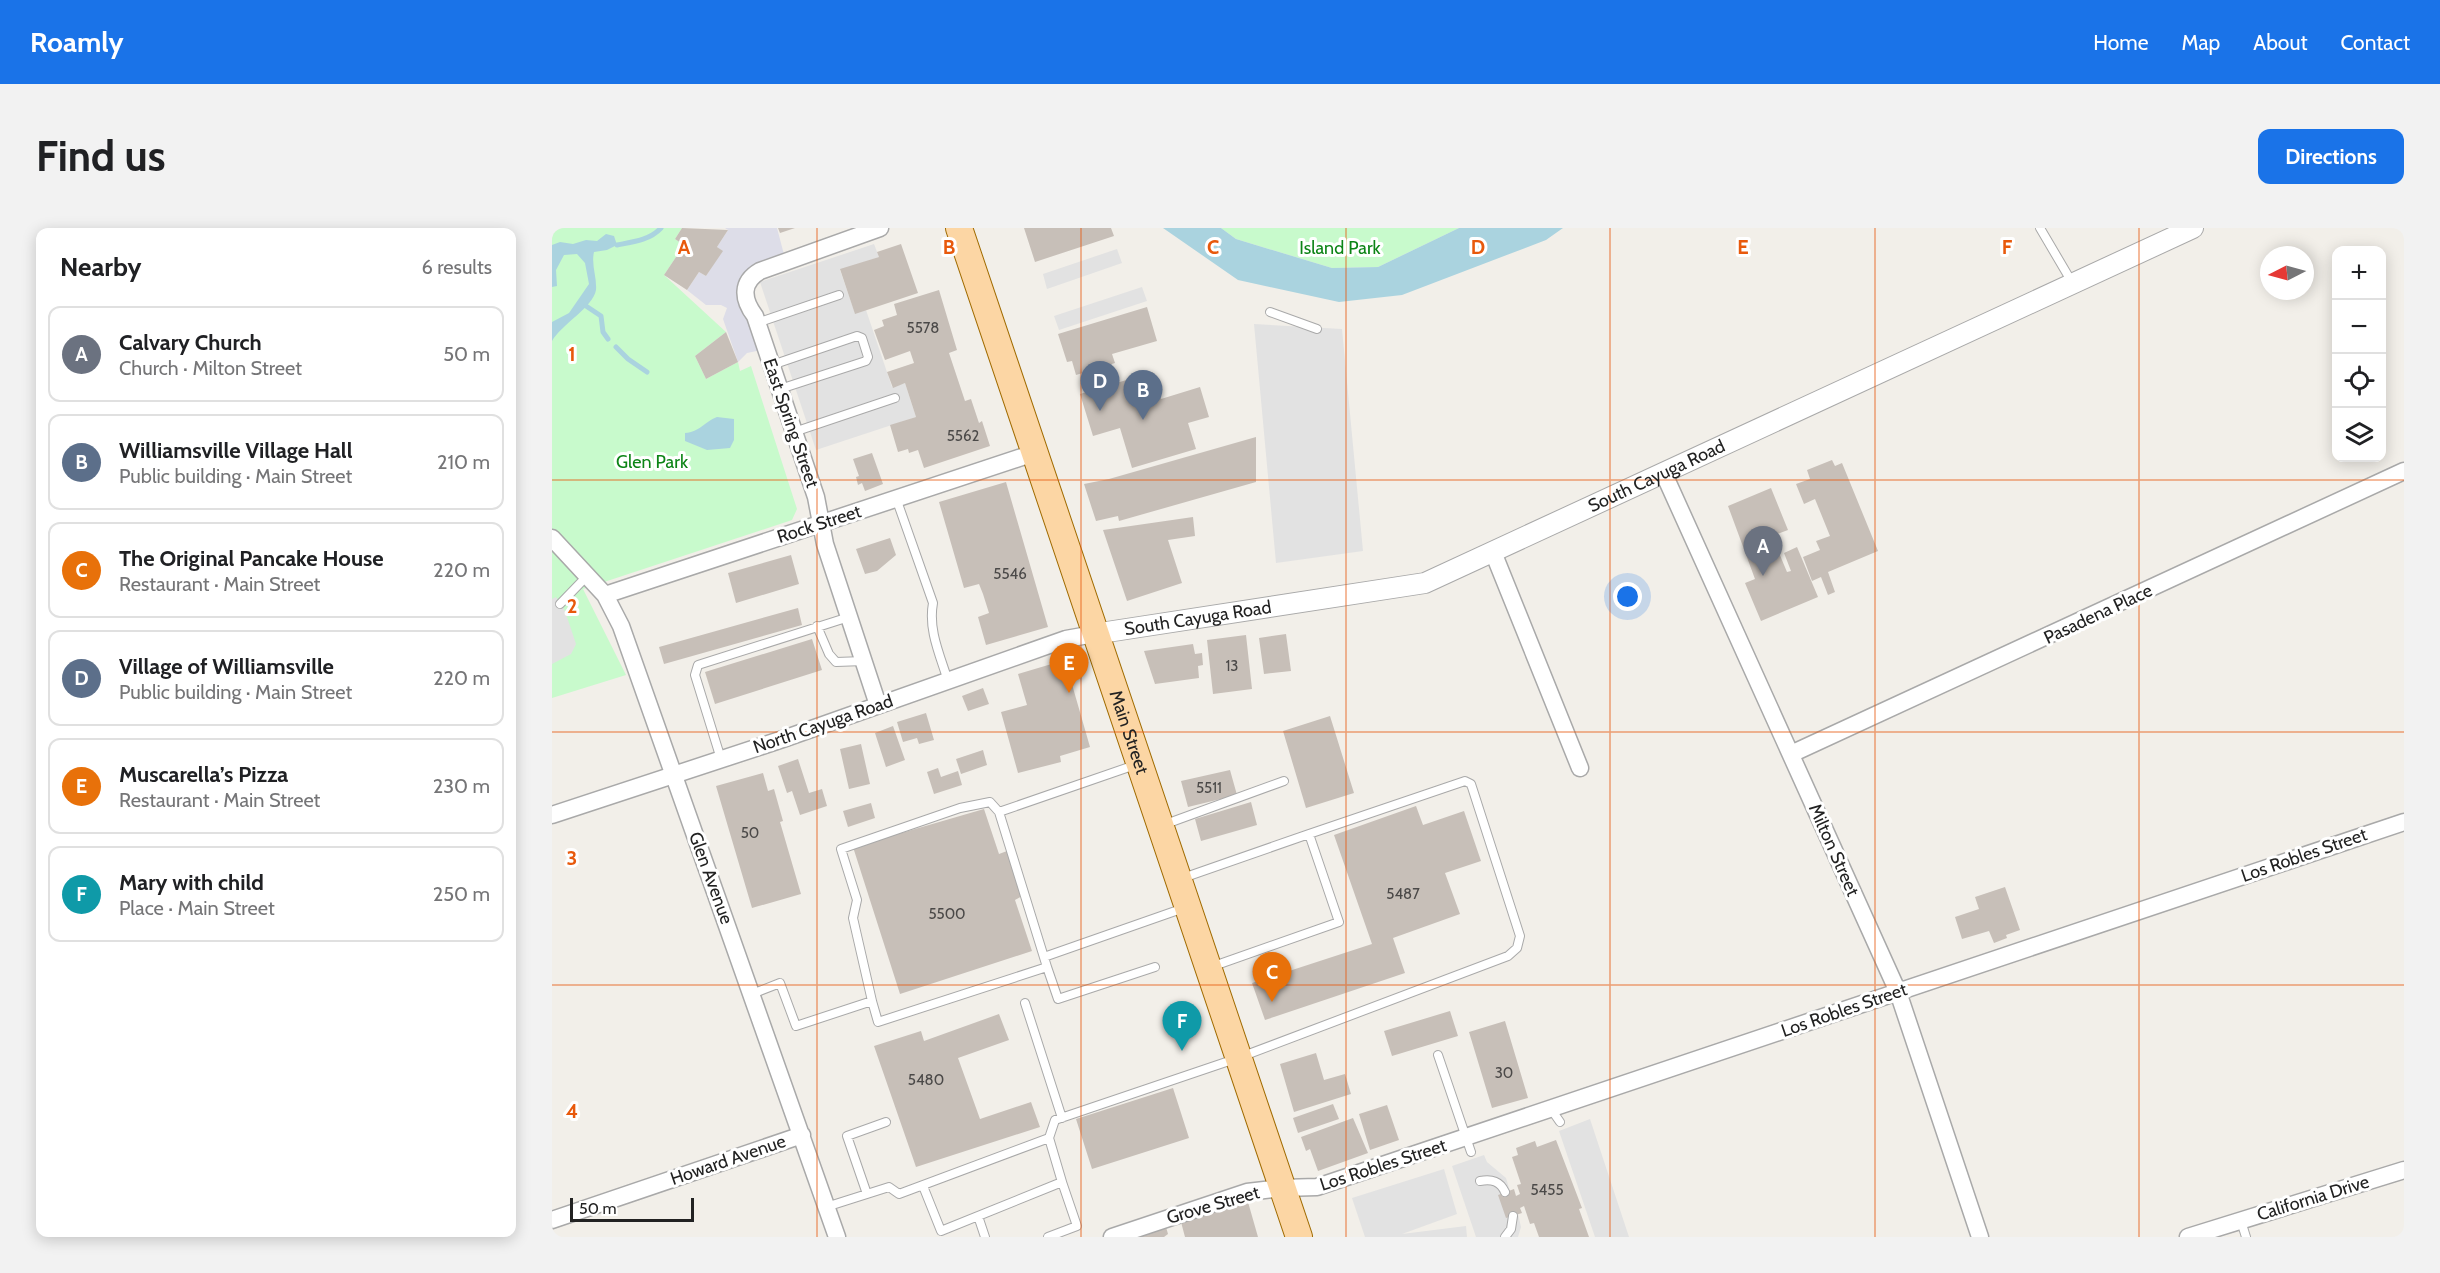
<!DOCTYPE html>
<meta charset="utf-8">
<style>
:root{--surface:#fff;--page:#f2f2f2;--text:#202124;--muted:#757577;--line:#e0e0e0;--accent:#1a73e8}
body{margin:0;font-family:Cabin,sans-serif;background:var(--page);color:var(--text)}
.controls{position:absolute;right:18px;top:18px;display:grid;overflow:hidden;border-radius:12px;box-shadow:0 3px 15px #0003}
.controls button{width:54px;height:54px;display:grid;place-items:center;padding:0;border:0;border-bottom:2px solid var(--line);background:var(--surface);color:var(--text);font:30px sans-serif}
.compass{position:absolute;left:1708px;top:18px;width:54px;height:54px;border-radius:50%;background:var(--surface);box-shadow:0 3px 15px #0003;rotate:264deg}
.scale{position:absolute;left:18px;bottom:15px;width:124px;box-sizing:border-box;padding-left:6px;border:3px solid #222;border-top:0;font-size:16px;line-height:21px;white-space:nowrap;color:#222;-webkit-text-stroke:4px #fff;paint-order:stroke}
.you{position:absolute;left:1076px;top:369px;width:21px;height:21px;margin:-15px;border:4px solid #fff;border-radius:50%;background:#1a73e8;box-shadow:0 0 0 9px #1a73e833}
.badge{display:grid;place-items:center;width:39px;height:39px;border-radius:50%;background:var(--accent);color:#fff;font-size:20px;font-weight:700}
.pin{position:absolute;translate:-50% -50px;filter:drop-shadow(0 2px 3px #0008)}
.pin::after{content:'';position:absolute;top:32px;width:21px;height:18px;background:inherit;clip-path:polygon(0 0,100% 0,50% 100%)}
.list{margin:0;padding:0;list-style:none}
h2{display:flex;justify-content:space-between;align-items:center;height:78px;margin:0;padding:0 24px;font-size:26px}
h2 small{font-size:20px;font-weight:400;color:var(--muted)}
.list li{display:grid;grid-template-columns:39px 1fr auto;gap:18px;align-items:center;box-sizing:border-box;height:96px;margin:0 12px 12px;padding:0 12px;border:2px solid var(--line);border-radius:12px}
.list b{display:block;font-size:22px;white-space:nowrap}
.list p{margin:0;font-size:20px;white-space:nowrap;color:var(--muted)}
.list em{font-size:20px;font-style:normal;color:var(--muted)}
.icon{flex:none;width:33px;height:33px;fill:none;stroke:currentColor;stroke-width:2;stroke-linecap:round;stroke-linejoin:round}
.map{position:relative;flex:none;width:1852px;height:1009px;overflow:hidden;border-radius:12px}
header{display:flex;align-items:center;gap:36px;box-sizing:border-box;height:84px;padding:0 30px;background:var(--accent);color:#fff}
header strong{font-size:28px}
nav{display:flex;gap:33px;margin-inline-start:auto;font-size:21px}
.intro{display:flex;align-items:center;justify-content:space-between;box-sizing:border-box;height:144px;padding:0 36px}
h1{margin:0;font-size:42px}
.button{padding:15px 27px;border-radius:12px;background:var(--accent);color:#fff;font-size:21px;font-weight:700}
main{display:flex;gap:36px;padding:0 36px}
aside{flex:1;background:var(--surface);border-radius:12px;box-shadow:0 3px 15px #0003}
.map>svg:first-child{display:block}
.park{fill:#c8facc}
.parking{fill:#e2e2e2}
.plaza{fill:#dddde8}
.water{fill:#aad3df}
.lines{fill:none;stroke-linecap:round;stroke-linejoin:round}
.stream{stroke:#aad3df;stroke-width:5}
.building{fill:#c7bfb8}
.service-casing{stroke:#a9a9a9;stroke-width:10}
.minor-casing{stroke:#a9a9a9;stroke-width:19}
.tertiary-casing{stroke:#a9a9a9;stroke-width:22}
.primary-casing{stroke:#a06b00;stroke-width:28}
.service{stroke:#fff;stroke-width:8}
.minor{stroke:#fff;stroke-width:16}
.tertiary{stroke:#fff;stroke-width:20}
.primary{stroke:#fcd6a4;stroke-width:26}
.grid{fill:none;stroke:#e8590c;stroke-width:1.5;stroke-opacity:0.55}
.labels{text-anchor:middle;stroke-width:6;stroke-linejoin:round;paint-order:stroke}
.number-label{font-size:15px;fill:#4b4948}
.park-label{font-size:18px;fill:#0c8416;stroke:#fff}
.street-label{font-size:18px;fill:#222;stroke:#fff}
.grid-label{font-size:20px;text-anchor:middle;font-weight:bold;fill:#e8590c;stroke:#fff;stroke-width:6;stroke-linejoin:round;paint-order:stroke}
</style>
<header>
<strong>Roamly</strong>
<nav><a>Home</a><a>Map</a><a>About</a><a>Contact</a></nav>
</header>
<div class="intro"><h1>Find us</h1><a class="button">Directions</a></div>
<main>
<aside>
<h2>Nearby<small>6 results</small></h2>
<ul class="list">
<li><span class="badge" style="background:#6b7280">A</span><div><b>Calvary Church</b><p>Church · Milton Street</p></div><em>50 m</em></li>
<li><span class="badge" style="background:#5c6f8a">B</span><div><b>Williamsville Village Hall</b><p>Public building · Main Street</p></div><em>210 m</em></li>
<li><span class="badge" style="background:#e8710a">C</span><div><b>The Original Pancake House</b><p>Restaurant · Main Street</p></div><em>220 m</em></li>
<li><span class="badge" style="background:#5c6f8a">D</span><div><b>Village of Williamsville</b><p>Public building · Main Street</p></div><em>220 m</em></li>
<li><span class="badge" style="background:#e8710a">E</span><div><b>Muscarella’s Pizza</b><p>Restaurant · Main Street</p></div><em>230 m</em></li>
<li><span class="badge" style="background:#0f9aa8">F</span><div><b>Mary with child</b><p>Place · Main Street</p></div><em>250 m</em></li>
</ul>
</aside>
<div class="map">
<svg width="1852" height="1009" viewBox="0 0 1852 1009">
<rect width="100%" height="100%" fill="#f2efe9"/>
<!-- park -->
<path class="park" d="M0 0H130L123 11 132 17 112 47 174 104 143 128 154 151 186 134 188 143 199 138 245 281 240 292 31 361 74 447 0 470Z
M669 0H907L826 39 780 40 684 11Z"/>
<!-- parking -->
<path class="parking" d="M322 16 327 29 288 42 303 85 314 82 340 159 353 155 364 189 264 222 208 54Z
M565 21 570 35 495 61 491 46Z
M590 59 595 73 507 102 502 88Z
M702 96 790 101 811 323 724 335Z
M4 369 13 383 24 416 19 426 0 436V371Z
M1038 891 1077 1009H1043L1007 903Z
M932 927 935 934 954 950 958 963 947 967 966 986 969 999 966 1009H924L900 938Z
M892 941 905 986 850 1006 914 998 915 1009H813L800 970Z"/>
<!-- plaza -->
<path class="plaza" d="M173 0H225L234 34 195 53 214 121 195 125 186 134 171 91 175 80 169 77H154L135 62 147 44 154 48 170 23 165 19 176 2Z"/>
<!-- water -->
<path class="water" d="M611 0H669L684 11 780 40 826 39 907 0H1011L994 12 850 67 787 74 686 52Z
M54 6 62 8 65 17 55 22 42 24C39 37 45 49 44 62 41 79 9 97 0 113V94L17 85 37 56 33 35 25 26 12 27 4 42 5 58 0 59V17L8 14 21 16 34 12 45 13Z
M165 189 182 191V212L178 220 155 222 133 213V205C148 204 152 194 165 189Z"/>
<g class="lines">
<!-- stream -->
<path class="stream" d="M65 17C81 14 98 12 109 0
M34 78 49 88 51 104 56 111
M64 119 76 131 95 144"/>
</g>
<!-- building -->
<path class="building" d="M130 0 176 2 165 19 171 23 154 48 147 44 135 62 112 47 132 17 123 11Z
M226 0H243L228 5Z
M472 0H559L562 8 483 34Z
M349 16 366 65 303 86 288 41 327 29 325 24Z
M387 62 405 122 397 125 413 173 419 171 427 195 430 193 438 218 372 240 366 222 357 225 356 221 346 224 338 197 364 189 353 155 341 160 335 144 362 135 358 123 333 132 322 102 332 98 330 92 345 87 342 76Z
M595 79 605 113 560 126 563 135 524 147 520 133 515 134 506 106Z
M174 104 186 134 154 151 143 128Z
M601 144 609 171 648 159 657 189 636 195 644 221 580 240 568 200 541 208 528 166Z
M704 209V254L567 293 566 288 544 293 532 256 557 251Z
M320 225 331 256 313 263 310 255 306 257 304 249 307 248 301 231Z
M1280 232 1283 238 1290 235 1326 323 1276 344 1283 364 1276 367 1269 349 1260 353 1251 329 1268 322 1264 313 1278 308 1263 271 1252 276 1244 256 1258 251 1255 242Z
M454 254 496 399 434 417 426 389 437 385 431 366 427 356 412 360 387 274Z
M1219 260 1236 302 1220 308 1235 344 1239 343 1232 325 1245 319 1266 369 1209 393 1193 355 1203 351 1176 278Z
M641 289 643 308 616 312 630 355 575 373 551 302Z
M338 310 344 327 325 343 313 346 304 321Z
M239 327 247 356 184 375 176 345Z
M246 380 250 397 112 436 107 419Z
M734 406 739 443 712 446 707 410Z
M694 407 700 461 661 466 655 412Z
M260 411 270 442 163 476 153 444Z
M641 416 643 426 650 425 651 437 646 438 647 450 603 456 592 423Z
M513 432 538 519 508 528 509 534 466 545 449 484 475 477 466 446Z
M431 460 437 476 416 483 410 468Z
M374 485 382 512 367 516 365 510 351 514 345 494Z
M778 488 802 565 754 580 731 503Z
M341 498 353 532 334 539 323 505Z
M309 516 318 556 297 561 288 521Z
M431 522 435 537 409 546 404 531Z
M246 531 257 565 270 561 275 578 248 587 240 563 235 565 226 538Z
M386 540 389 549 406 543 410 557 382 566 375 544Z
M678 542 685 567 636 579 629 553Z
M211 545 216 563 222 561 231 593 228 594 249 666 200 680 164 558Z
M699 574 705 597 649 613 643 591Z
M319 575 323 590 296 599 291 583Z
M864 578 871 597 912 583 929 633 893 645 908 686 841 710 853 745 713 792 700 755 820 716 782 607Z
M432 581 447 626 455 623 470 668 463 672 480 723 348 766 301 619Z
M1453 659 1468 702 1454 707 1455 710 1442 715 1437 703 1410 711 1403 689 1427 681 1423 669Z
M898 783 906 808 840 828 832 803Z
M447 786 457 812 406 830 428 891 479 874 488 899 364 939 322 818 369 803 372 813Z
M953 793 976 870 940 880 917 804Z
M764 825 772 852 793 846 799 866 742 884 728 836Z
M621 860 637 910 540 941 524 891Z
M781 876 787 891 746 905 741 890Z
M835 877 847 912 818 922 807 886Z
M801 890 816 925 766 943 758 921 754 923 749 909Z
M1004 912 1030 980 1027 981 1037 1009H987L982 995 978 996 972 978 968 980 970 985 954 990 946 967 962 961 964 968 968 966 965 957 969 956 960 929 966 927 964 920 983 913 985 919Z
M696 974 706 1009H633L629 994Z
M614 999 616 1006 612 1009H586Z"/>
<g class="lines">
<!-- service casing -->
<g class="service-casing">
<path id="service" d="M1488 0 1521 56
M718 84 765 101
M205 95 287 67
M220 137 305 108 310 110 316 129 314 133 228 161
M242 204 343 170
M344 270 381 375C376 402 388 427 396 453
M8 376 36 347
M265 398 277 426 284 434 312 433
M169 531 143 447 146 437 297 389
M447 584 586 536
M611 597 732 553
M628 651 757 606 787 694 659 739
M492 729 632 680
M200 766 228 755 244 798 320 773 326 794 495 739 506 771 603 739
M320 773 301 690 305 672 289 621 408 580 438 574 447 584 495 739
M473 775 510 890
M886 827 919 924
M999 881 1008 894
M497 910 510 954
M928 953C940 951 948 953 953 964
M371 958 389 1003 510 954 525 998 496 1009
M315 966 295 908 334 894
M274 979 337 959 347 966 497 910 503 892 686 830 956 728 965 720 968 708 919 556 913 553 757 606
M426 988 433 1009
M1689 993 1694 1009
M953 1009 959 1001 961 988"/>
</g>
<!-- minor casing -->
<g class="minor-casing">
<path id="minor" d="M1112 246 1346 764 1428 1009
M0 310 53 367 69 398 285 1009
M941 324 1028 540
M53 367 482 225
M326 477 273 316 264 269 203 88C190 71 189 54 208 43L328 0
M1239 526 1852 243
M0 587 234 510 514 411 542 406
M0 992 250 907
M560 1009 695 964 730 960 765 959 1852 594
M1636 1009 1852 942"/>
</g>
<!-- tertiary casing -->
<g class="tertiary-casing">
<g id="tertiary">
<path id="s1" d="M542 406 873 355 1641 0"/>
</g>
</g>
<!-- primary casing -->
<g class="primary-casing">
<g id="primary">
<path id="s2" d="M407 0 747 1009"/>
</g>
</g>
<!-- service -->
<use href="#service" class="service"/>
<!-- minor -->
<use href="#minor" class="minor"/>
<!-- tertiary -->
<use href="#tertiary" class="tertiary"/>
<!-- primary -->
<use href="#primary" class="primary"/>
</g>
<!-- grid -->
<path class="grid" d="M265 0V1009M529 0V1009M794 0V1009M1058 0V1009M1323 0V1009M1587 0V1009M0 252H1852M0 504H1852M0 757H1852"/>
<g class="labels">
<!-- number labels -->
<g class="number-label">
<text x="371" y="105">5578</text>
<text x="411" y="213">5562</text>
<text x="458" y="351">5546</text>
<text x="680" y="443">13</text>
<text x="657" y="565">5511</text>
<text x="198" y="610">50</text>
<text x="851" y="671">5487</text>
<text x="395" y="691">5500</text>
<text x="952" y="850">30</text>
<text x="374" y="857">5480</text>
<text x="995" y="967">5455</text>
</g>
<!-- park labels -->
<g class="park-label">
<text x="788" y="26">Island Park</text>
<text x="100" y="240">Glen Park</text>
</g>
<!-- street labels -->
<g class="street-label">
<text transform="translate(239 195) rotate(71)" y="6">East Spring Street</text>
<text dy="6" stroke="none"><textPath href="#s1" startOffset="590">South Cayuga Road</textPath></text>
<text transform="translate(267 296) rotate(-18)" y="6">Rock Street</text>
<text transform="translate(1546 386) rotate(-25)" y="6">Pasadena Place</text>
<text dy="6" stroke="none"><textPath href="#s1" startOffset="105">South Cayuga Road</textPath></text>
<text transform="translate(271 496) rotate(-19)" y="6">North Cayuga Road</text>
<text dy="6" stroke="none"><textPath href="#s2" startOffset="532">Main Street</textPath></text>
<text transform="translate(1282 622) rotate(66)" y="6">Milton Street</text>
<text transform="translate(1752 627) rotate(-19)" y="6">Los Robles Street</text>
<text transform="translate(159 650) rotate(70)" y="6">Glen Avenue</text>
<text transform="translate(1292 782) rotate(-19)" y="6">Los Robles Street</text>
<text transform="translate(176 932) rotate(-19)" y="6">Howard Avenue</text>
<text transform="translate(831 937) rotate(-18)" y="6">Los Robles Street</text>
<text transform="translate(1761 970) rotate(-17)" y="6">California Drive</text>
<text transform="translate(661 977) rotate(-16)" y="6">Grove Street</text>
</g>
</g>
<g class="grid-label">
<text x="132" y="26">A</text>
<text x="397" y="26">B</text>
<text x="661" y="26">C</text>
<text x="926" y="26">D</text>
<text x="1191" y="26">E</text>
<text x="1455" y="26">F</text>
<text x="20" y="133">1</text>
<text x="20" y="385">2</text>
<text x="20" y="637">3</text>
<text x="20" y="890">4</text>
</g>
</svg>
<div class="controls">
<button>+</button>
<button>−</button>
<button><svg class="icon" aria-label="locate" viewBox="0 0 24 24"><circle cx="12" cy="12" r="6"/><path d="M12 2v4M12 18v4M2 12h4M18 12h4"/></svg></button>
<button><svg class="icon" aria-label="layers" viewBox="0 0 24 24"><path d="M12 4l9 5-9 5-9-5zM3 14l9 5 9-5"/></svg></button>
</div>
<svg class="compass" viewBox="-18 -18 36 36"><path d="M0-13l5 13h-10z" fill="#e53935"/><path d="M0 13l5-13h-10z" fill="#757577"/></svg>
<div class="scale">50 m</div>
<div class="you"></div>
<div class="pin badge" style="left:1211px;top:348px;background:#6b7280">A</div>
<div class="pin badge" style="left:591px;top:192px;background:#5c6f8a">B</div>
<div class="pin badge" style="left:720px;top:774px;background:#e8710a">C</div>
<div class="pin badge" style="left:548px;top:183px;background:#5c6f8a">D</div>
<div class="pin badge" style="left:517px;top:465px;background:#e8710a">E</div>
<div class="pin badge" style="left:630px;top:823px;background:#0f9aa8">F</div>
</div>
</main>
